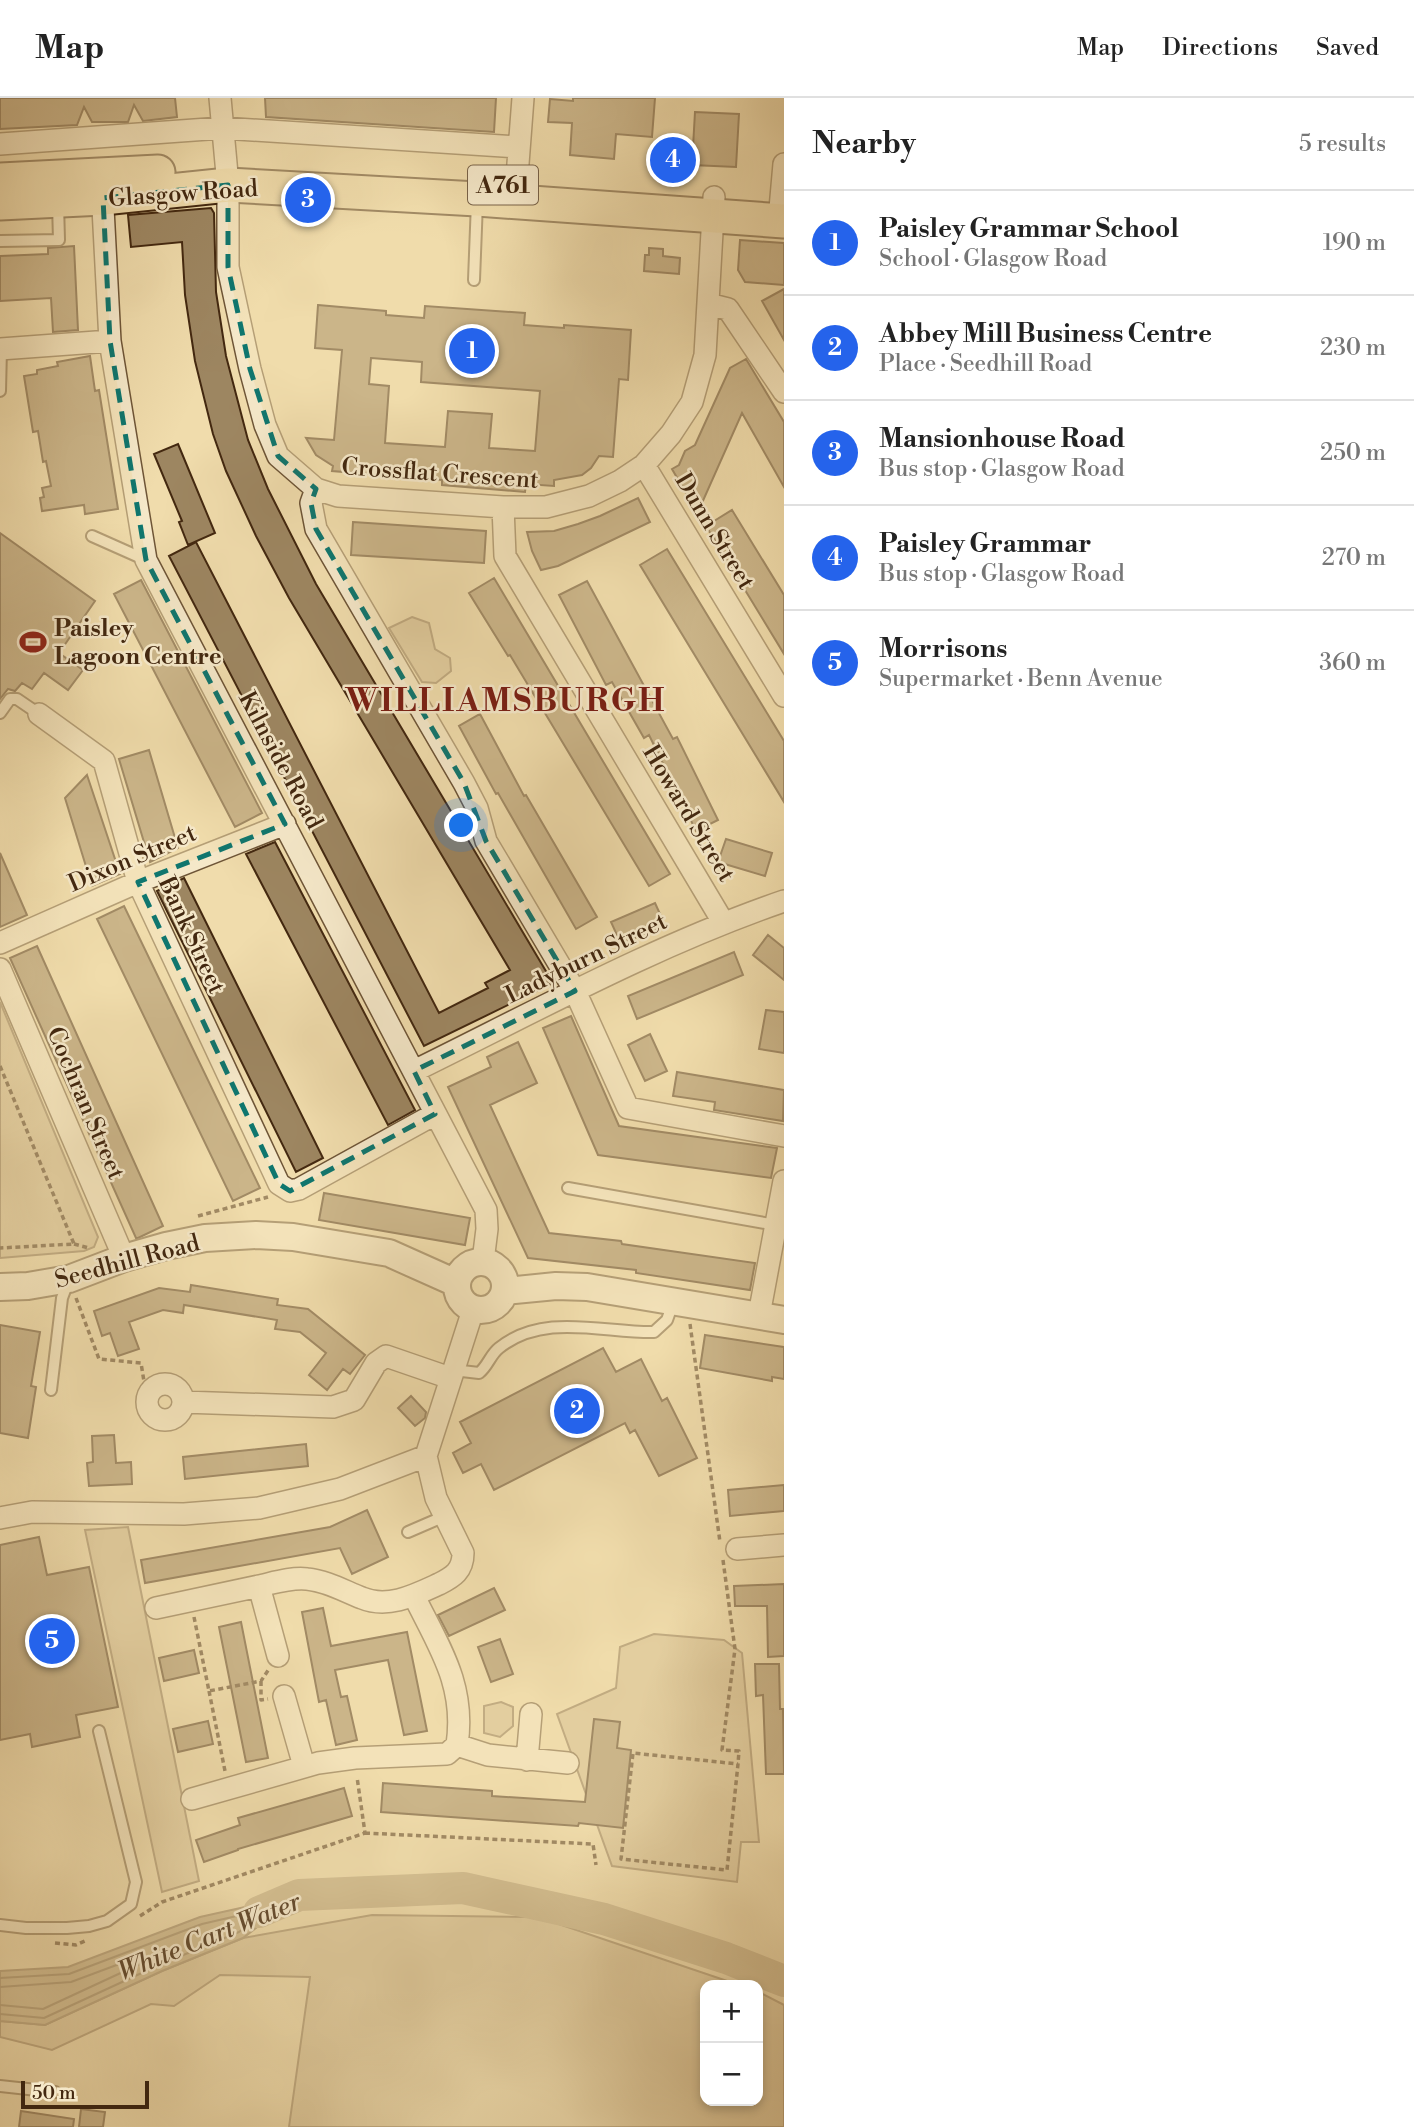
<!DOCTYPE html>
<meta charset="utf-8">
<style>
:root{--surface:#fff;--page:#f2f2f2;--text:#222;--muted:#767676;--line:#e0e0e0;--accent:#2563eb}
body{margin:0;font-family:"Libre Bodoni",serif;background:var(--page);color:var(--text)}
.controls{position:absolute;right:21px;bottom:21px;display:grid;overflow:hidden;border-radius:14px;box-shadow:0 4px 10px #0003}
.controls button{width:63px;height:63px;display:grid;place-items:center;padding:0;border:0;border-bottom:2px solid var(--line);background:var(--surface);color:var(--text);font:35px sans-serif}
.scale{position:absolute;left:21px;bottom:18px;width:128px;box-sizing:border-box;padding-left:7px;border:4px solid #432810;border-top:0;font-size:19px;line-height:24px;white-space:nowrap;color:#432810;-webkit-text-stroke:5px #f5e8c9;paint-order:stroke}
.you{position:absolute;left:462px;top:728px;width:24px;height:24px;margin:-18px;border:5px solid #fff;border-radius:50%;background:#1a73e8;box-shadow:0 0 0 10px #1a73e833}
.badge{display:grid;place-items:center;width:46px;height:46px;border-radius:50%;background:var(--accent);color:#fff;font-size:23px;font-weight:700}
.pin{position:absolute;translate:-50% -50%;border:4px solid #fff;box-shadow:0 2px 7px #0006}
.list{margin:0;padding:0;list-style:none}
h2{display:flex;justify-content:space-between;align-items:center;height:91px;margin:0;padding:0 28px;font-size:30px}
h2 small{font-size:23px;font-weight:400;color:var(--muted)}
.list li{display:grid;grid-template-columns:46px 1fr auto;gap:21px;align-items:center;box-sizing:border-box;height:105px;padding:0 28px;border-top:2px solid var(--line)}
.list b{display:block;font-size:26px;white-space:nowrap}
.list p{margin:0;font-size:23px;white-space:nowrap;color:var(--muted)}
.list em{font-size:23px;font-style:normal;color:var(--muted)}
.map{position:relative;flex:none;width:784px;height:2029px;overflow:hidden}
header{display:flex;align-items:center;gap:42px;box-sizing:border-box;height:98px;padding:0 35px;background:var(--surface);border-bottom:2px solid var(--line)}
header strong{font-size:33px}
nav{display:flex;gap:38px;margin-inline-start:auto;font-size:24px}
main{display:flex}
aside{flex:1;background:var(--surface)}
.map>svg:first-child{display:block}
.green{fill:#d3bd91;stroke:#8b7250;stroke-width:2}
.water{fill:#b59f77;stroke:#876f4e;stroke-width:2}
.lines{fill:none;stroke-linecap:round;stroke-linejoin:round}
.shore{stroke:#7c6444;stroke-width:2}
.river{stroke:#b59f77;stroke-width:32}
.building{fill:#9d8661;stroke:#432810;stroke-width:2;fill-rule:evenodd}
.service-casing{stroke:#6e5537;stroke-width:14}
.minor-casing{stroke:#6e5537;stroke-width:24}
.tertiary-casing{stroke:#6e5537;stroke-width:30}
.primary-casing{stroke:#432810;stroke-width:37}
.path{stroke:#432810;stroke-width:3.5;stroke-dasharray:5 3.5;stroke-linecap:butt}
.service{stroke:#f5e8c9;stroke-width:10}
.minor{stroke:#f5e8c9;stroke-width:21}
.tertiary{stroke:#f5e8c9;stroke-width:26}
.primary{stroke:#f0dcac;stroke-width:33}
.marked{fill:none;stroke:#0f766e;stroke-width:5;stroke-dasharray:14 9;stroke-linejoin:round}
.labels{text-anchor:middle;stroke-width:5;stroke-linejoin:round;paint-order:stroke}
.shield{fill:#f5e8c9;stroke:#786248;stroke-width:2}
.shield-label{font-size:23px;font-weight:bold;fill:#432810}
.street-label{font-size:24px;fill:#432810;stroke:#f5e8c9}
.poi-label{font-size:24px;font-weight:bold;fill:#432810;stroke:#f5e8c9;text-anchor:start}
.water-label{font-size:26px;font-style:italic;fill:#654c2f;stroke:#f5e8c9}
.district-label{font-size:32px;font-weight:bold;letter-spacing:2px;fill:#7a1f14;stroke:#f5e8c9}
</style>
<header>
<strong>Map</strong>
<nav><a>Map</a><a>Directions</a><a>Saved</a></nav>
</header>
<main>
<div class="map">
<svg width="784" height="2029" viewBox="0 0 784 2029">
<rect width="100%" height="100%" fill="#f0dcac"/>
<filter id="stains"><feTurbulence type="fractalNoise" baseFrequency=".00286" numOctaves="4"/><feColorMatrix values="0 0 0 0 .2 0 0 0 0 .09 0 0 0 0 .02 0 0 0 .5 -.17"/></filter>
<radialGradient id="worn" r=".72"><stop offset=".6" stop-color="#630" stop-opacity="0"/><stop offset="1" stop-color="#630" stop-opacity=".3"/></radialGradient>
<!-- green -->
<path class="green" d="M412 519 429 525 435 551 450 560 451 573 436 585 422 584 389 530Z
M0 904 98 1139 94 1149 84 1153 0 1160Z
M128 1429 199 1783 162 1794 85 1432Z
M654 1536 724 1542 742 1555 759 1744H741L737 1784 612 1768 557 1616 616 1590 620 1549Z
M501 1604 513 1609V1628L500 1639 484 1635V1608Z
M372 1817 538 1819 739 1887H705V2003H758V1893L761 1895 784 1907V2029H289L310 1879 220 1877 174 1908 151 1906 52 1952 0 1939V1923L45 1927 162 1873 243 1840Z"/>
<!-- water -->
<path class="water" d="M299 1797 243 1840 162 1873 45 1927 0 1923V1873L68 1869 200 1819Z"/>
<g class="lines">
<!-- shore -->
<path class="shore" d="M0 1880 69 1876 202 1826 254 1814 258 1817 257 1820 239 1834 159 1867 44 1920 0 1916
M0 1889 71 1884 138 1859 142 1862 140 1866 43 1911 0 1907"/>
<!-- river -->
<path class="river" d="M259 1814 299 1797 463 1790 604 1821 726 1860 784 1883"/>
</g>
<!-- building -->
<path class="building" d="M0 0H175L177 19 143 23 134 7 128 24H92L84 9 77 27 0 31Z
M265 0H496L494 34 266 19Z
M573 0H655L652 39 616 36 614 61 570 57 572 25 548 24 550 1 573 3Z
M695 14 739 16 736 69 692 67Z
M211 110 214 115 216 194 226 258 248 342 268 391 316 486 553 885 424 948 169 458 196 444 439 915 488 890 485 885 510 872 289 500 256 438 226 373 213 336 195 263 185 197 182 144 131 149 128 117Z
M740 142 784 145V187L745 184 738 172Z
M74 148 78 232 53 234 51 200 0 203V158L48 156V150Z
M649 150 663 151V158L680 160 679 176 644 173 645 157H649Z
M784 191V242L762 203Z
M318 207 386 213V217L424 220 425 208 525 215 524 227 564 230V227L631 232 628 282 619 281 613 359 599 358 591 370 582 377 554 382V388L526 386 525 394 442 387V382L332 373 333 368 316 357 306 340 334 342 342 252 315 250ZM371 260 422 264 421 284 540 293 535 353 489 350 492 316 448 313 445 349 385 345 389 288 369 286Z
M90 258 95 293 99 292 118 411 85 416 84 407 42 413 40 400 44 399 42 390 51 388 46 363 43 364 38 333 33 334 24 278 37 276V272L58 268 57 264Z
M746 261 784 324V389L742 315 702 405 694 409 672 371 679 367 685 353 695 347 730 270Z
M178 346 215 435 188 447 179 424 182 423 154 356Z
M638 400 650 424 558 468 541 472 532 453 527 434 554 433 578 426 600 418Z
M732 412 784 497V556L706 428Z
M353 424 486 433 484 465 351 457Z
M0 435 95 503 59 555 83 572 68 592 44 575 32 591 22 585 15 593 8 591 0 601Z
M667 451 784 643V704L640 467Z
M494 480 670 776 649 788 510 557 508 558 469 495Z
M141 482 262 715 235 729 114 496Z
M587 483 673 641 677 639 718 722 696 733 649 637 644 640 612 584 606 587 559 497Z
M480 616 524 698 526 697 597 819 576 831 498 695 496 696 459 628Z
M149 652 178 750 150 764 119 661Z
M87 677 120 776 92 788 65 700Z
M726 741 772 755 765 778 718 764Z
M275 744 415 1012 388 1027 246 756Z
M0 755 27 817 0 829Z
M184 780 323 1060 296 1074 157 793Z
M655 805 665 827 621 846 611 824Z
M124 808 260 1090 233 1103 97 821Z
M768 837 784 850V882L753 857Z
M37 848 163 1128 138 1140H136L10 860Z
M734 854 743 877 637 921 628 898Z
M766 912 784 914V955L759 951Z
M571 918 619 1028 777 1050 771 1080 598 1057 543 930Z
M650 936 667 973 645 983 628 947Z
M518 944 537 985 490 1007 549 1135 621 1143 622 1146 755 1165 750 1192 636 1175V1172L528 1160 448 989 491 969 487 959Z
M677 974 784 992 783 1023 714 1012 715 1004 673 998Z
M324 1095 470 1120 465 1147 319 1122Z
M191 1187 278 1201 277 1207 308 1211 365 1257 350 1276 343 1271 327 1292 309 1277 326 1255 300 1234 275 1231 277 1222 184 1207 183 1215 163 1212 129 1224 139 1251 118 1258 110 1235 102 1238 94 1213 159 1190 190 1194Z
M0 1227 40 1234 31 1288 36 1289 28 1340 0 1335Z
M705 1237 784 1249V1281L772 1279V1283L700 1270Z
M603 1250 616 1274 641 1261 662 1303 667 1300 697 1360 659 1378 635 1332 630 1335 625 1325 494 1392 481 1366 463 1375 453 1355 471 1345 460 1324Z
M411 1298 426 1314 425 1320 415 1328 398 1310Z
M114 1337 116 1365 131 1364 132 1386 89 1388 87 1365 93 1364 92 1338Z
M306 1346 308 1368 185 1381 183 1359Z
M784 1387V1413L730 1418 728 1392Z
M367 1412 388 1459 352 1476 340 1450 145 1485 141 1462 330 1429Z
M39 1439 47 1477 89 1469 118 1609 76 1617 80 1639 32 1649 30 1636 0 1642V1447Z
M784 1486V1558L768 1559 767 1508H735L734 1488Z
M494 1490 505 1512 449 1538 438 1517Z
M323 1510 331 1548 407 1534 427 1633 404 1637 388 1562 335 1572 341 1599 347 1598 357 1642 336 1647 326 1602 319 1604 302 1514Z
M241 1524 268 1660 246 1664 219 1529Z
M500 1541 513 1576 491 1584 478 1549Z
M194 1552 199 1575 164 1583 159 1560Z
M755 1566H779L780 1611H783L784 1676H766L763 1597 756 1598Z
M594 1621 620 1624 617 1650 631 1652 623 1730 579 1725 578 1728 381 1714 383 1685 492 1693V1698L585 1704Z
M208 1623 213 1646 178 1654 173 1631Z
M344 1690 352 1718 238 1751V1752L204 1764 196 1742 240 1727 238 1720Z
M81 2011 105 2014 103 2029H79Z
M21 2013 74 2021 73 2029H19Z"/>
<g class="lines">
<!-- service casing -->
<g class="service-casing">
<path id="service" d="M0 143 59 142 58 106
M474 182 477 104
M0 293 1 251
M92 438 146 462
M0 615 10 601H17L39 616
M568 1090 776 1127
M453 1272 479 1275C488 1268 490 1257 499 1250 544 1214 603 1235 654 1234L667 1222 673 1205
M51 1292 62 1200 68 1184
M408 1434 445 1418
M0 1827 26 1830H67L89 1828 107 1823 131 1806 136 1784 99 1633
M0 1988 55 1994"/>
</g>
<!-- minor casing -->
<g class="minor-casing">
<path id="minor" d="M220 0 228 87V169L250 271 265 327 278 358 316 391 311 405 316 431 464 685 477 710 486 743 575 893 628 1010 784 1038
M0 46 222 30 519 49
M102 91 110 243 146 462 486 1112 487 1131 483 1163
M515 105 523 0
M779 122 784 66
M708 206 728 211 784 294
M0 251 110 243
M644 367 784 598
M316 391 338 398 503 409H546L589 398 620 383 644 367 671 336 692 304 705 257 714 99
M503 409 505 458 723 824
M39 616 104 663 138 784 279 1086 290 1093 299 1091 435 1016
M0 845 138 784 285 726
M0 871 124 1160
M414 973C536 913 656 847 784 803
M759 1217 784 1083
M147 1304a18 18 0 1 1 36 0a18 18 0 1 1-36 0Z
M183 1304 333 1309 354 1302 376 1265 386 1258 450 1280
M0 1420 32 1414 184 1416 259 1410 340 1391 426 1358
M737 1451 784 1447
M156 1510 259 1488
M278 1558 259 1488C273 1485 292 1479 307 1481 327 1483 344 1493 362 1500 388 1511 415 1497 439 1486 453 1479 463 1473 463 1455L436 1400 426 1358 473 1212
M284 1598 304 1668
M457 1647 488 1657 568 1665
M527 1662 531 1616
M192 1701 318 1665 355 1660 447 1656 457 1647C466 1587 439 1549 414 1498"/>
</g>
<!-- tertiary casing -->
<g class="tertiary-casing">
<path id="tertiary" d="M457 1188a24 24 0 1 1 48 0a24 24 0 1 1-48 0Z
M0 1189 28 1188 69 1181 124 1160 166 1148 205 1140 256 1137 293 1139 389 1155 456 1185
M505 1193 556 1188 587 1189 784 1222"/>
</g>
<!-- primary casing -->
<g class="primary-casing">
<path id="primary" d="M0 82 158 74
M0 105 103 100 228 87 477 101 784 123"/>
</g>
<!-- path -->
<path class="path" d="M0 968 74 1146 0 1150
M198 1118 268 1099
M74 1146 89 1150
M76 1200 99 1261 141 1265 147 1302
M690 1226 720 1444
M723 1462 735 1551 722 1652 739 1653 738 1666 727 1772 621 1761 633 1655 738 1666
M194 1519 209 1593 261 1583 269 1571
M261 1583V1602L268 1601
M209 1593 225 1673
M365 1735 593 1746 596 1767
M140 1818 162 1804 365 1735 357 1679
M55 1845 76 1847 85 1843"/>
<!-- service -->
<use href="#service" class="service"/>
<!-- minor -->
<use href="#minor" class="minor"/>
<!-- tertiary -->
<use href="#tertiary" class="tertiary"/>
<!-- primary -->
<use href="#primary" class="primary"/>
</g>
<!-- marked area -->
<path d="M0 0H784V2029H0ZM228 87V169L250 271 278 358 316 391 311 405 316 431 464 685 486 743 575 893 414 973 435 1016 290 1093 279 1086 138 784 285 726 146 462 110 243 103 100Z" fill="#f0dcac" fill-opacity=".55" fill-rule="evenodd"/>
<path class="marked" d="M228 87V169L250 271 278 358 316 391 311 405 316 431 464 685 486 743 575 893 414 973 435 1016 290 1093 279 1086 138 784 285 726 146 462 110 243 103 100Z"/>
<!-- icons -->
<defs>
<g id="stadium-bare" transform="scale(2.1)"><path d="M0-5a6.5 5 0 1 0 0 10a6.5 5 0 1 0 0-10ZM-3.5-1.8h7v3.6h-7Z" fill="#8f2418" stroke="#f5e8c9" stroke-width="2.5" paint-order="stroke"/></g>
</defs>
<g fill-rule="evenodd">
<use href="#stadium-bare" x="33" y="544"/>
</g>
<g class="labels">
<!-- shield labels -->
<rect class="shield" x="468" y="67.5" width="70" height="39" rx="5"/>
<g class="shield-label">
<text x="503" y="95">A761</text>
</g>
<!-- street labels -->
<g class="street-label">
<text transform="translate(183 95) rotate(-4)" y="8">Glasgow Road</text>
<text transform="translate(440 375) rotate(4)" y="8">Crossflat Crescent</text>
<text transform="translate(715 433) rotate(59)" y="8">Dunn Street</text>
<text transform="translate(281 662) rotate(62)" y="8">Kilnside Road</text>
<text transform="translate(689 715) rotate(59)" y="8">Howard Street</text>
<text transform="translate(132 760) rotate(-23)" y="8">Dixon Street</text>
<text transform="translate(192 837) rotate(65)" y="8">Bank Street</text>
<text transform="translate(586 860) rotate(-26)" y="8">Ladyburn Street</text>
<text transform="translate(86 1005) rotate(67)" y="8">Cochran Street</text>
<text transform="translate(127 1163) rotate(-15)" y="8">Seedhill Road</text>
</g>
<!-- poi labels -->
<g class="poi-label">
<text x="54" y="538">Paisley<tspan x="54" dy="28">Lagoon Centre</tspan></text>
</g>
<!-- water labels -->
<g class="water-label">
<text transform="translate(209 1838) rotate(-22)" y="9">White Cart Water</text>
</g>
<!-- district labels -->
<g class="district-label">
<text x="506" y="613">WILLIAMSBURGH</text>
</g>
</g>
<rect width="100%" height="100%" filter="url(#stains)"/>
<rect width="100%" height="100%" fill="url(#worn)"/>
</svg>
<div class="controls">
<button>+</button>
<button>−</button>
</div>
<div class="scale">50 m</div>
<div class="you"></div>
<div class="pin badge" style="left:472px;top:253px">1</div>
<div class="pin badge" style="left:577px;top:1313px">2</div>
<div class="pin badge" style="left:308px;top:102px">3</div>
<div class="pin badge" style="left:673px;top:62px">4</div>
<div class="pin badge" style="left:52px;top:1543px">5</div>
</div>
<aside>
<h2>Nearby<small>5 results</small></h2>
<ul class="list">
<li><span class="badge">1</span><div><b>Paisley Grammar School</b><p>School · Glasgow Road</p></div><em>190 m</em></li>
<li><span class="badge">2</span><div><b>Abbey Mill Business Centre</b><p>Place · Seedhill Road</p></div><em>230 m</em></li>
<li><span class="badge">3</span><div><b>Mansionhouse Road</b><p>Bus stop · Glasgow Road</p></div><em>250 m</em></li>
<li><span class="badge">4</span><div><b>Paisley Grammar</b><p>Bus stop · Glasgow Road</p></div><em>270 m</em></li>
<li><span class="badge">5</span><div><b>Morrisons</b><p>Supermarket · Benn Avenue</p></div><em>360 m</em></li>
</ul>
</aside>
</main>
